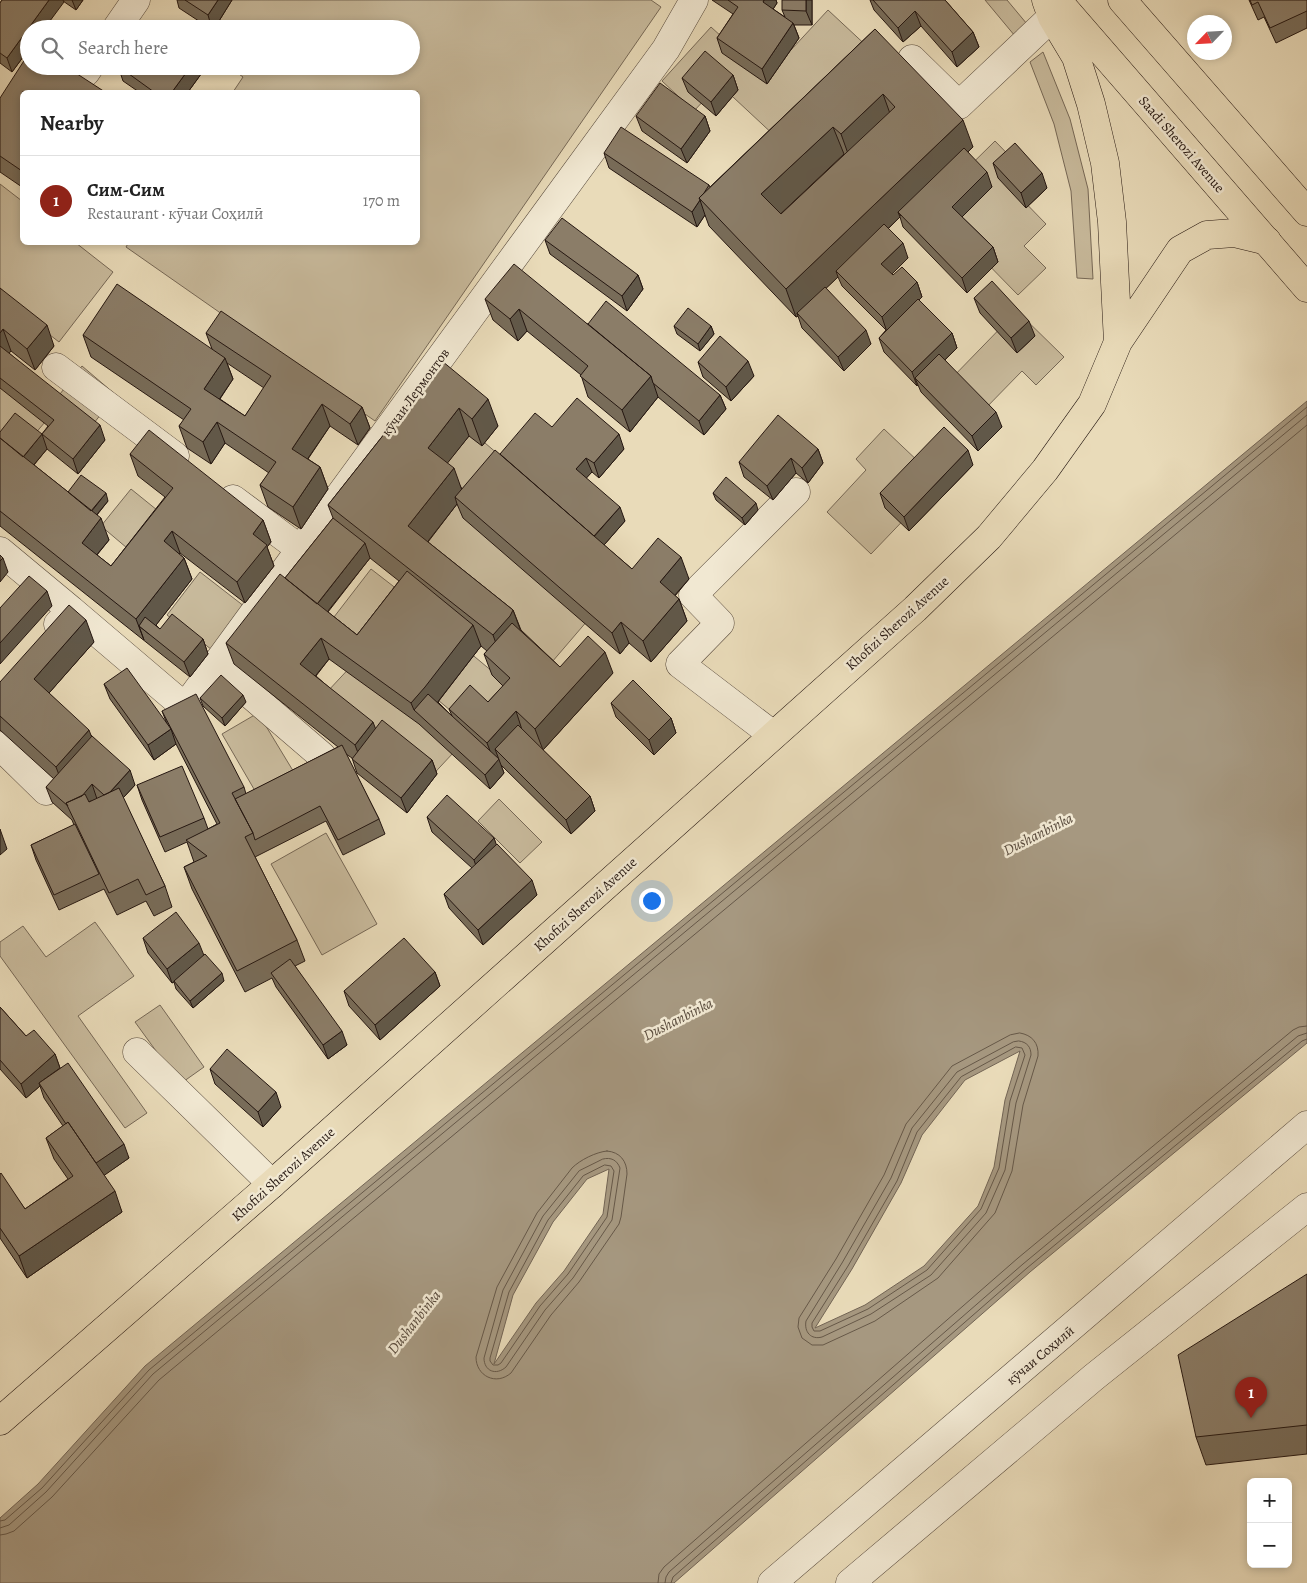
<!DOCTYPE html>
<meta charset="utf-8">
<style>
:root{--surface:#fff;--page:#f6f6f6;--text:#222;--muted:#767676;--line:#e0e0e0;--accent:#8f2418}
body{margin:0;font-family:Alegreya,serif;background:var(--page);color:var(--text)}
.controls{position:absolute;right:15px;bottom:15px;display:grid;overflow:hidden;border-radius:8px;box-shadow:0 2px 8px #0003}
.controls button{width:45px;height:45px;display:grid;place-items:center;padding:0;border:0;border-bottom:1px solid var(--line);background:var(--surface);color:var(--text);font:25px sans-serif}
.compass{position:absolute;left:1187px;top:15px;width:45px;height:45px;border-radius:50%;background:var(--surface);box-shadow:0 2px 8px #0003;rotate:245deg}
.you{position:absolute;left:651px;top:900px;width:18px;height:18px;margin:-12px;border:4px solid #fff;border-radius:50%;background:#1a73e8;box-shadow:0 0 0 8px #1a73e833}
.badge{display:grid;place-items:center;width:32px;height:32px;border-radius:50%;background:var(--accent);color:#fff;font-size:16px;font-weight:700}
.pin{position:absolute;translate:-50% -41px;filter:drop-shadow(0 1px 2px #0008)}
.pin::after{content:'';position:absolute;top:26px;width:18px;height:15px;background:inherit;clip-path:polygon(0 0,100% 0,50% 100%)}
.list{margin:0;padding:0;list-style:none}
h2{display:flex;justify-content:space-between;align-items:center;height:65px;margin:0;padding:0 20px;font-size:21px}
h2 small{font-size:16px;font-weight:400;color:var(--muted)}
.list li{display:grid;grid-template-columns:32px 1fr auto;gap:15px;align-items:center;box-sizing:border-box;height:90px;padding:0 20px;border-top:1px solid var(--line)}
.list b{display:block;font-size:19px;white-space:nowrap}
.list p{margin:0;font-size:16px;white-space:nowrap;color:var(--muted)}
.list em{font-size:16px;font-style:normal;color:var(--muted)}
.icon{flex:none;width:28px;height:28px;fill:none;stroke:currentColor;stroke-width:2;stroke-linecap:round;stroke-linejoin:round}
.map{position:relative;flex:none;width:1307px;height:1583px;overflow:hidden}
.search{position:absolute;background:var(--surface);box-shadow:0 2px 8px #0003;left:20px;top:20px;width:400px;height:55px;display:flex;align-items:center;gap:12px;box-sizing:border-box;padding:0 18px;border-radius:28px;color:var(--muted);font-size:19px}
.panel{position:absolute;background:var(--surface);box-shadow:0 2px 8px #0003;left:20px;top:90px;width:400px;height:155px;border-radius:8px}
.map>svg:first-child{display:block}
.green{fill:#c8ba9c;stroke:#766856}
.water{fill:#a69880;stroke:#726454;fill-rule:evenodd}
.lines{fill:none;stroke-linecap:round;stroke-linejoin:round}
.shore{stroke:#665848;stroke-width:1}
.minor-casing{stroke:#56483b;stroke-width:29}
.major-casing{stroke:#251711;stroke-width:29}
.highway-casing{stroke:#251711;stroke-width:29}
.minor{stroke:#f1e8d2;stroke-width:28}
.major{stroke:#e9dbb9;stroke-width:28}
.highway{stroke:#e9dbb9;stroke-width:28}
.wall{fill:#786c59;stroke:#251711;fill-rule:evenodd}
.shaded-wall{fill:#615849;stroke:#251711}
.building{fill:#8b7d68;stroke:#251711;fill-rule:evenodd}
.labels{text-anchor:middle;stroke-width:5;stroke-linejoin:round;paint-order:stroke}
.street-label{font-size:14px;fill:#251711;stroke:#f1e8d2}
.water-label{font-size:15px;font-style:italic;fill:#594b3d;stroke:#f1e8d2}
</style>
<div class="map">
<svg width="1307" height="1583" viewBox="0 0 1307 1583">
<rect width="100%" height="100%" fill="#e9dbb9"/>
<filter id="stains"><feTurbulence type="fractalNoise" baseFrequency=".004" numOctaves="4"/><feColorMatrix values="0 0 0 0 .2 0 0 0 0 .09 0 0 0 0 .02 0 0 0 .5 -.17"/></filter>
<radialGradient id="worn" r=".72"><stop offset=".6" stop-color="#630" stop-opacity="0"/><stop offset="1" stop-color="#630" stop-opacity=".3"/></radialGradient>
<!-- green -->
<path class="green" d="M229 0H651L661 7 375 421 126 247 129 242H418V92H233L243 77 228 66H411V29H210Z
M985 0H1007L1027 24 1015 36Z
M828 10 886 64 777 138 719 84 694 111 662 81 711 27 766 77Z
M1043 52 1070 119 1088 189 1093 279 1077 278 1071 191 1054 124 1030 62Z
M995 141 1027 174 1012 189 1046 224 1024 246 1046 268 1018 295 930 205Z
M0 184 22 201V242L76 243 113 272 59 342 0 296Z
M1017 311 1064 357 1036 385 1022 371 980 414 948 382Z
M0 364 55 410 14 459 0 447Z
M82 366 116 395 94 423 60 394Z
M465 426 505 460 588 620 540 676 402 558 425 474Z
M884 429 940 482 871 554 827 512 866 470 856 459Z
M131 489 157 510 127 548 101 526Z
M371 569 402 593 365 641 334 617Z
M200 572 249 610 216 653 167 615Z
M469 652 511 687 475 731 432 695Z
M355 662 454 752 426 782 327 692Z
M258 713 295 774 258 796 222 734Z
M499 799 542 842 520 863 478 821Z
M326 833 377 924 322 955 271 864Z
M95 922 134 976 78 1016 147 1113 125 1128 0 956V942L23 926 46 957Z
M160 1005 204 1067 180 1084 135 1022Z"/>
<!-- water -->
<path class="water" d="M1307 401V1043L1030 1272 674 1583H0V1518L38 1484 145 1366ZM1020 1051 1005 1100 994 1167 978 1206 924 1266 865 1305 815 1328 852 1269 901 1183 922 1135 965 1080ZM609 1169 603 1214 564 1271 536 1303 494 1364 513 1295 553 1222 587 1179Z"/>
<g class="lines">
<!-- shore -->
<path class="shore" d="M1020 1033C1032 1035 1039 1043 1038 1056L1023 1105 1012 1171 995 1213 938 1278 875 1321 823 1345H812L802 1338 798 1327 799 1318 836 1259 884 1175 906 1124 952 1066 1010 1035Z
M1019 1041C1027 1042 1031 1047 1031 1055L1016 1103 1005 1170 986 1213 931 1275 871 1314 822 1337C811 1340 804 1332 806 1321L842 1263 891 1178 912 1128 957 1072 1013 1042Z
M1016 1047 1022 1048 1025 1055 1010 1101 999 1168 981 1209 927 1270 868 1309 820 1331H814L812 1327V1323L848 1266 897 1181 917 1132 961 1077Z
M607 1151C620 1152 627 1161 627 1174L621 1217 619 1224 579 1282 551 1315 511 1373C496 1386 476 1376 476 1357L497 1287 537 1213 572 1168C580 1160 596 1152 607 1151Z
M603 1159C611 1157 617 1160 620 1168L612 1220 573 1278 545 1310 506 1367C496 1376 484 1371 484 1358L503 1290 543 1216 579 1171Z
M605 1165 611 1166 614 1171 607 1217 568 1274 540 1306 501 1363 498 1365H493L490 1361V1358L509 1292 548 1220 583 1176Z
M0 1521 5 1520 42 1488 149 1370 1307 407
M0 1528 9 1525 46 1492 153 1374 1307 415
M0 1535 6 1534 14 1531 52 1497 159 1380 1307 425
M658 1583 659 1574 664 1567 1018 1258 1293 1030 1299 1027 1307 1026
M665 1583 666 1577 669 1572 1023 1264 1298 1036 1307 1033
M671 1583 673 1577 1027 1268 1302 1041 1307 1039"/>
<!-- minor casing -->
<g class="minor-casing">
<path id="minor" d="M116 29 136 0
M912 59 959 105 1052 17
M86 72 90 66
M56 367 175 456
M233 499 300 549
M0 551 71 610 58 624
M71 610 185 707 666 49 694 0
M216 665 322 756
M773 735 680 664 720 623 693 595 796 492
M0 746 46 791
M137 1052 272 1184
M772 1583 1307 1125
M850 1583 1094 1377 1307 1207"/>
</g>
<!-- major casing -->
<g class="major-casing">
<path id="major" d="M1046 0 1052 17 1076 57 1091 104 1105 163 1112 222 1118 342
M0 1421 272 1184 915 609 989 537 1045 470 1092 404 1118 342 1180 250 1207 235 1234 233 1267 241"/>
</g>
<!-- highway casing -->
<g class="highway-casing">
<path id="highway" d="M1057 0 1307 288
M1122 0 1307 212"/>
</g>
<!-- minor -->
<use href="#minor" class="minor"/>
<!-- major -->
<use href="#major" class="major"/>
<!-- highway -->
<use href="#highway" class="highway"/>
</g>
<!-- wall -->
<path class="wall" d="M2 0H83L76 10 63 1 44 29H29V49L12 72 0 63V3Z
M177 0H232L214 29H211L179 8Z
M712 0H776L777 3 773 9 785 17 782 10 812 0V25H794L799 38 767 84 722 53 717 38 733 14Z
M870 0H945L973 32 979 47 957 67 921 26 903 42 874 10Z
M1249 0H1307V28L1276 43 1264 17 1258 20Z
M875 29 973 147 968 152 992 187 962 217 993 247 998 262 967 293 903 227 900 217 888 229 908 258 891 274 893 275 917 282 922 297 919 300 952 333 957 348 945 360 1002 427 978 451 921 392 918 385 917 386 884 352 879 338 886 330 842 286 838 277 826 288 871 344 844 371 802 328 798 316 796 317 709 226 705 215 697 227 609 168 604 153 709 185 710 187ZM844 154V155L781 214H780Z
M118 66H203L204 70 188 92H139L123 81Z
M733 75 738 90 716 116 688 92 682 78Z
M22 92V187L0 172V98Z
M636 116H705L710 131 687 163 642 131Z
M993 163 1047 188 1026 208 998 178Z
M545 240 638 275 643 289 627 311 550 254Z
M0 288 54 346 35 370 11 351 9 353 105 440 78 474 47 449 34 465 68 492 108 501 97 515 109 540 97 555 111 566 165 497 138 476 130 454 263 520 271 542 267 547 274 566 245 603 180 553 179 554 184 558 192 579 156 625 160 629 203 639 208 654 190 677 0 526V432L42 434 48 426 0 388Z
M974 298 1035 336 1017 353 980 313Z
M485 299 588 324 720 395 726 409 704 435 658 397 630 432 588 397 581 375 527 331 518 341 493 320Z
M674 326H711L714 334 700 351 677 334Z
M206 333 362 407 370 428 358 445 330 426 308 459 320 467 328 489 301 529 268 507 260 485 269 473 225 443 211 464 187 448 179 426 184 420 91 357 83 335 212 349ZM227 363 264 388 245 416 220 399 233 379Z
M442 361 498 426 482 446 469 436 447 463 462 489 500 454 552 427 624 449 599 478 592 472 586 478 625 521 604 545 632 569 689 579 675 596 679 599 687 621 651 662 629 643 620 654 463 518 457 504 428 542 513 610 521 630 560 667 613 673 543 750 590 796 595 811 571 834 501 765 504 773 490 789 419 724 329 659 316 676 376 729 432 760 437 774 407 813 357 773 352 758 346 754 379 819 385 834 343 855 326 821 255 857 297 940 305 961 295 966 347 1045 328 1059 276 987 272 978 245 992 192 889 184 867 194 862 187 842 165 852 142 800 137 785 204 818 208 829 217 824 176 744 154 760 110 699 104 684 167 724 162 711 244 787 246 794 338 747 234 664 226 643 285 578 333 518 328 505ZM370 558 399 581 357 635 328 612ZM481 646 487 651 484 654 492 675 503 686 488 702 449 709 452 716 438 702Z
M698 362 754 376 731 401 703 377Z
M818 449 823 463 808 483 796 473 773 500 744 477 739 462Z
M973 465 909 531 885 508 880 493Z
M713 493 758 510 745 525 716 500Z
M94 642 49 693 92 736 135 785 123 798 165 886 172 907 154 916 146 901 117 915 104 889 59 910 36 860 31 845 74 825 72 820 52 802 46 787 54 779 0 730V682Z
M200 698 246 702 225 726 203 706Z
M611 703 671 718 676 733 654 755 616 717Z
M427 817 494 838 496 845 537 895 483 945 449 908 444 894 472 868 432 832Z
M143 938 204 956 224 981 193 1008 176 989 174 982 172 983 148 953Z
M435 972 440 986 380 1040 349 1006 344 991Z
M0 1007 26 1036 55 1054 60 1068 129 1158 104 1175 122 1212 27 1278 0 1238V1174L25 1209 68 1179 54 1159 46 1138 63 1126 44 1098 40 1086 26 1098 0 1069Z
M210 1069 281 1107 263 1127 215 1084Z
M1307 1274V1454L1206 1465 1196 1437Z"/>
<!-- shaded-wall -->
<path class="shaded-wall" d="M49 0H63L64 2 44 29H29V49L12 72 7 58Z
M72 0H83L76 10Z
M218 0H232L214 29H212L208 15Z
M764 0H776L777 3 768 17 763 2Z
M806 0H812V25L806 11Z
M915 11 921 26 903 42 898 28Z
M793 23 799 38 767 84 762 69Z
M973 32 979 47 957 67 952 52Z
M191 66H203L204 70 188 92H172Z
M733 75 738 90 716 116 711 102Z
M883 94 893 122 851 162 841 134Z
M705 116 710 131 687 163 681 149Z
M963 120 973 147 901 216 898 212 900 217 840 275 836 271 838 277 798 315 797 313 798 316 796 317 786 289Z
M833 127 844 154 772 222 761 194Z
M987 172 992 187 958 221 952 207Z
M1042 173 1047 188 1026 208 1021 193Z
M700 200 705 215 697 227 692 212Z
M903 243 908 258 887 279 881 264Z
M993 247 998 262 967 293 962 278Z
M638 275 643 289 627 311 622 296Z
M917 282 922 297 887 332 882 317Z
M519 309 527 331 518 341 510 319Z
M1029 321 1035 336 1017 353 1011 338Z
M47 325 54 346 35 370 27 349Z
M711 326 714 334 700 351 698 344Z
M3 329 11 351 1 363 0 359V333Z
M866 330 871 344 844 371 838 357Z
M952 333 957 348 921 383 915 378 918 385 917 386 912 372Z
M225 358 233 379 212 410 204 389Z
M748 361 754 376 731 401 726 387Z
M651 376 658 397 630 432 622 410Z
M720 395 726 409 704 435 699 421Z
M488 399 498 426 482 446 472 419Z
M322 404 330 426 300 470 292 449Z
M362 407 370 428 358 445 350 424Z
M459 408 469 436 438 475 428 448Z
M996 412 1002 427 978 451 972 436Z
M217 422 225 443 211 464 203 442Z
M100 425 105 440 78 474 73 459Z
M42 434 47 449 26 474 21 460Z
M619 434 624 449 599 478 594 463Z
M818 449 823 463 808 483 802 468Z
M968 450 973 465 909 531 904 517Z
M586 458 592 472 581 484 576 469Z
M791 458 796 473 773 500 767 486Z
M320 467 328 489 301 529 293 507Z
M454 468 464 496 455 497 457 504 418 554 408 526Z
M106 493 108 501 89 524 87 517Z
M756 503 758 510 745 525 742 518Z
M620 507 625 521 597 553 592 539Z
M101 518 109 540 89 564 82 543Z
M263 520 271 542 267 547 274 566 245 603 237 582 253 534Z
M172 531 180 553 172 563 164 541Z
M365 543 370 558 320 621 315 607Z
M681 557 689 579 667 604 660 582Z
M3 558 8 572 0 582V561Z
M184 558 192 579 149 634 139 626 144 640 136 619Z
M47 591 52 606 0 664V641Z
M679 599 687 621 651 662 643 641Z
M513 610 523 637 503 663 493 635Z
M86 620 94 642 42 701 34 679Z
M621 622 629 643 620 654 612 633Z
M473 625 481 646 433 708 414 710 411 703Z
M321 638 329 659 308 685 300 664Z
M203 639 208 654 190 677 184 662Z
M605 652 613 673 543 750 535 729Z
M243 695 246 702 225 726 222 718Z
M516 711 523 733 495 749 504 773 490 789 485 775 495 764 487 743Z
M671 718 676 733 654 755 649 740Z
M373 722 381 743 363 766 355 745Z
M171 729 176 744 154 760 148 745Z
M89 730 97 751 64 788 56 767Z
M432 760 437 774 407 813 401 798Z
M130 770 135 785 111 811 106 797Z
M92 784 97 799 70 808Z
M590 796 595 811 571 834 566 820Z
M0 829 7 849 0 855Z
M494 838 499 852 479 875 474 860Z
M532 880 537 895 483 945 478 930Z
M199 943 205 958 172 983 167 969Z
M435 972 440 986 380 1040 375 1025Z
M222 973 224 981 193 1008 190 1001Z
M342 1031 347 1045 328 1059 323 1045Z
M55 1054 60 1068 39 1083 40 1086 26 1098 21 1084Z
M276 1092 281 1107 263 1127 258 1112Z
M124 1144 129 1158 99 1179 94 1164Z
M115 1191 122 1212 27 1278 19 1256Z"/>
<!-- building -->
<path class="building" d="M2 0H49L7 58 0 53V3Z
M185 0H218L208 15Z
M728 0H764L763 2 793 23 762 69 717 38 738 7Z
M782 0H806V11L782 10Z
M873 0H945L973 32 952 52 915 11 898 28Z
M1250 0H1307V11L1270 28 1258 2 1252 5Z
M150 21 161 29H144Z
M875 29 963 120 786 289 699 198ZM883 94 895 107 781 214 761 194 833 127 841 134Z
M705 51 733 75 711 102 682 78Z
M29 53V66H65L105 92H22V171L0 156V98Z
M118 66H191L172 92H154Z
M660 83 705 116 681 149 636 116Z
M621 127 709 185 704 193 699 198 700 200 692 212 604 153Z
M1015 143 1042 173 1021 193 993 163Z
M964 148 987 172 952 207 993 247 962 278 898 212Z
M562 218 638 275 622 296 545 240Z
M884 224 903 243 881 264 893 275 902 267 917 282 882 317 836 271Z
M514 264 651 376 622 410 580 376 588 366 519 309 510 319 485 299Z
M992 281 1029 321 1011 338 974 298Z
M117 284 225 358 204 389 245 416 271 376 206 333 221 311 362 407 350 424 322 404 292 449 320 467 293 507 260 485 276 462 217 422 203 442 179 426 191 409 83 335Z
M825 287 866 330 838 357 797 313Z
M0 288 47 325 27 349 3 329 0 333Z
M918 299 952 333 912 372 879 338Z
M606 301 720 395 699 421 653 383 651 376 588 324Z
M688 308 711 326 698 344 674 326Z
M720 336 748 361 726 387 698 362Z
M0 346 100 425 73 459 42 434 54 420 0 378Z
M939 354 996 412 972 436 915 378Z
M442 361 488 399 472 419 459 408 428 448 454 468 408 526 513 610 510 616 493 635 328 505Z
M577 398 619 434 594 463 586 458 576 469 620 507 594 536 500 454 535 413 552 427Z
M15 413 42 434 23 457 0 438V432Z
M778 415 818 449 802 468 791 458 767 486 739 462Z
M944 427 968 450 904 517 880 493Z
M149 430 263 520 253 534 267 545 237 582 172 531 164 541 184 558 136 619 0 511V438L101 518 82 543 111 566 173 488 130 454Z
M495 450 632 569 658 538 681 557 660 582 679 599 643 641 621 622 612 633 455 497Z
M81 475 106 493 91 511 68 492Z
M726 477 756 503 742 518 713 493Z
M333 518 365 543 317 604 285 578Z
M0 555 3 558 0 561Z
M407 571 473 625 425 687 411 703 321 638 300 664 373 722 355 745 226 643 280 574 357 635Z
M29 576 47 591 0 643V608Z
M69 605 86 620 34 679 89 730 56 767 0 716V682Z
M172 614 203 639 184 662 139 626 145 617 160 629Z
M512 623 560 667 588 636 605 652 535 729 516 711 487 743 449 709 470 685 488 702 510 678 484 654Z
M127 668 171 729 148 745 104 684Z
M221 675 243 695 222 718 200 698Z
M633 680 671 718 649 740 611 703Z
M196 694 244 787 232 793 253 833 245 837 297 940 237 971 184 867 207 856 186 840 220 823 162 711Z
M428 694 499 759 485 775 414 710Z
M382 720 432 760 401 798 352 759Z
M518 725 590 796 566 820 495 749Z
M92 736 130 770 110 792 104 795 92 784 82 796 66 803 68 806 46 787Z
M342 745 379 819 338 840 320 806 255 840 253 833 235 799Z
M182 766 204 818 160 837 137 785Z
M119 788 165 886 146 895 138 879 109 893 66 803 85 794 89 802Z
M447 795 494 838 474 860 427 817Z
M75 824 99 874 54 895 31 845Z
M497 844 532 880 478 930 444 894Z
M176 912 199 943 167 969 143 938Z
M404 938 435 972 375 1025 344 991Z
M205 954 222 973 190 1001 174 981Z
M290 959 342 1031 323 1045 271 973Z
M0 1007 26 1036 34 1030 55 1054 21 1084 0 1060Z
M227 1049 276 1092 258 1112 210 1069Z
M68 1063 124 1144 96 1163 68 1122 66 1124 39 1083Z
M68 1122 115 1191 19 1256 0 1228V1174L1 1173 25 1209 73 1176 46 1138Z
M1307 1274V1425L1196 1437 1178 1355Z"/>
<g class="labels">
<!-- street labels -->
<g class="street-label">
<text transform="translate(1182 144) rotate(49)" y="5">Saadi Sherozi Avenue</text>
<text transform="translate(415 392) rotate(-54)" y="5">кӯчаи Лермонтов</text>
<text transform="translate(897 623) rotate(-42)" y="5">Khofizi Sherozi Avenue</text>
<text transform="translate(585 904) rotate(-42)" y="5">Khofizi Sherozi Avenue</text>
<text transform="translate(283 1174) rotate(-42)" y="5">Khofizi Sherozi Avenue</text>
<text transform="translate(1040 1355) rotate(-40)" y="5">кӯчаи Соҳилӣ</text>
</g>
<!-- water labels -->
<g class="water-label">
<text transform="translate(1038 834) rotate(-27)" y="5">Dushanbinka</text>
<text transform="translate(678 1019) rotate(-27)" y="5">Dushanbinka</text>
<text transform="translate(414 1322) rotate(-52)" y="5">Dushanbinka</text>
</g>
</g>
<rect width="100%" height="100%" filter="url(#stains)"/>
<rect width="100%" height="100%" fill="url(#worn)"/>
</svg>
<div class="controls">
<button>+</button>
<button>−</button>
</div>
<svg class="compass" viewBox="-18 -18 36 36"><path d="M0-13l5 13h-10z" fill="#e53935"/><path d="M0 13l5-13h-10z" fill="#767676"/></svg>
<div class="you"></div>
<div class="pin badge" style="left:1251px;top:1418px">1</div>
<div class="search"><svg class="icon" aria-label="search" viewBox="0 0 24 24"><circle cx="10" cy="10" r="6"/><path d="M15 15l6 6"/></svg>Search here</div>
<section class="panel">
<h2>Nearby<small></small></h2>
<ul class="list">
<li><span class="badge">1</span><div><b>Сим-Сим</b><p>Restaurant · кӯчаи Соҳилӣ</p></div><em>170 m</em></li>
</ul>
</section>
</div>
